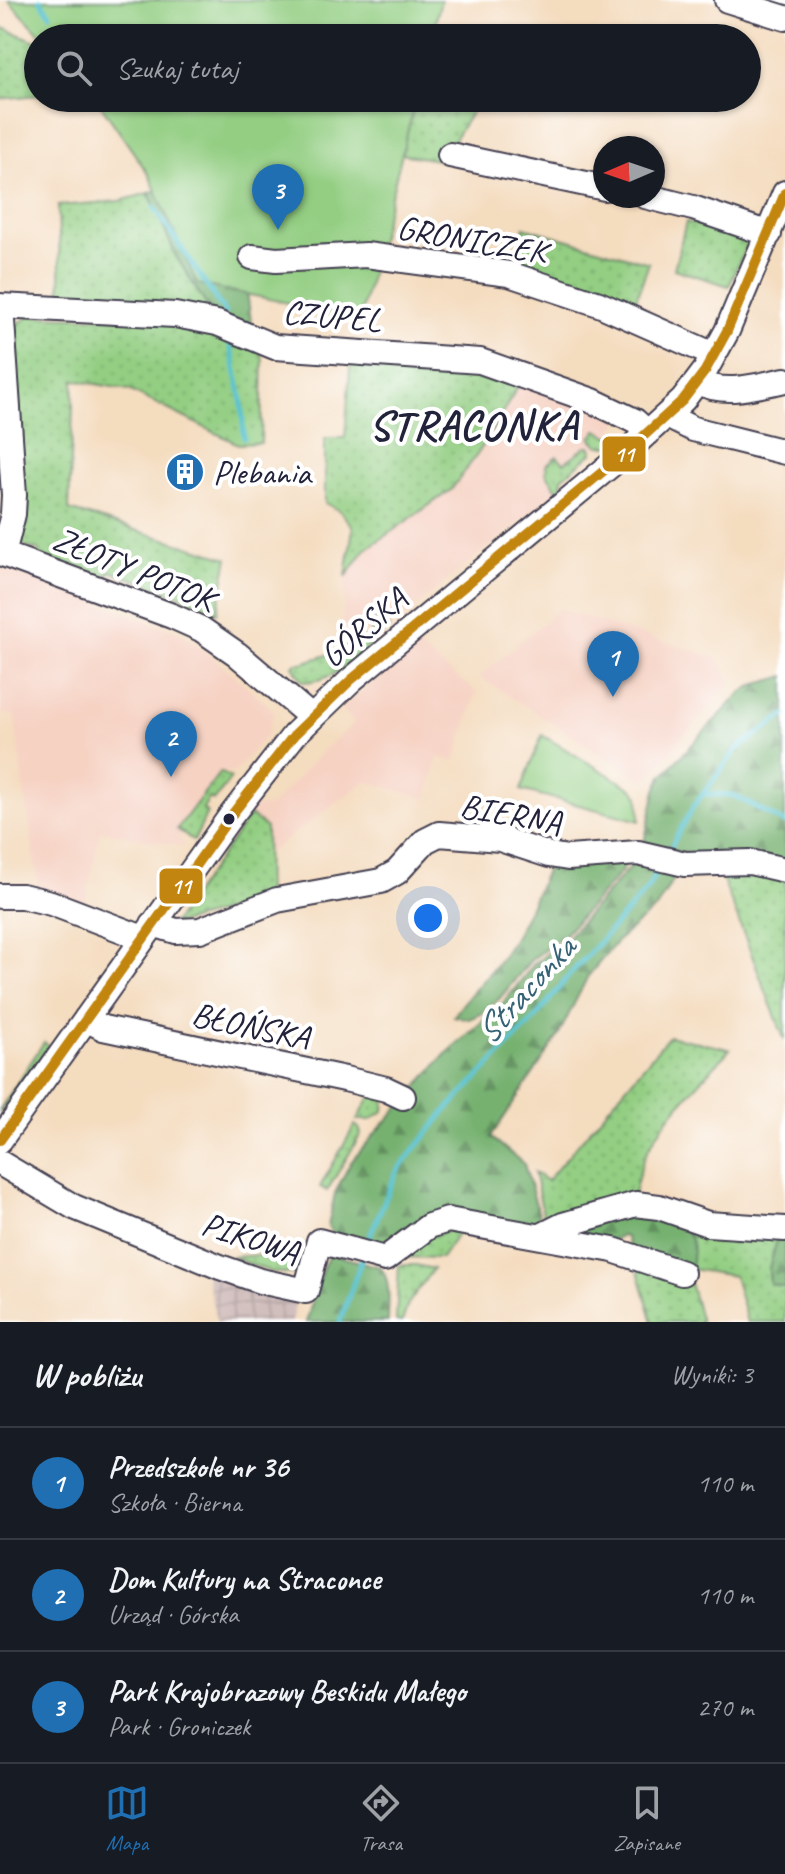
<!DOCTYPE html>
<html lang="pl">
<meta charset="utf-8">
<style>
:root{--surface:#171b24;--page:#242831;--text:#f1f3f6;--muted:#9ea1a6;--line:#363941;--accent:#1f6fb2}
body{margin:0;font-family:Caveat,sans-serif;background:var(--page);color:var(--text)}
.compass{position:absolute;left:593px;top:136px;width:72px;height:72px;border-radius:50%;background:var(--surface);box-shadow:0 2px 6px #0004;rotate:268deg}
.you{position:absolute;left:428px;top:918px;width:28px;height:28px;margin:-20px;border:6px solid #fff;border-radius:50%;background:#1a73e8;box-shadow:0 0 0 12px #1a73e833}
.badge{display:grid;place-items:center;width:52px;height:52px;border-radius:50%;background:var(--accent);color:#fff;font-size:26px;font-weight:700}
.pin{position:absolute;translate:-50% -66px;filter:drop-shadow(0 2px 4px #0008)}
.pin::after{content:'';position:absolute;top:42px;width:28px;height:24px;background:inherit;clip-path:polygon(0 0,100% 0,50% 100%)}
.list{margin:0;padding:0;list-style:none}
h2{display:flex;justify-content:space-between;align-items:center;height:104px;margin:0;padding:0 32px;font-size:34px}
h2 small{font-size:26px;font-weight:400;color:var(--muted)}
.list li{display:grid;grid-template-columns:52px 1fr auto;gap:24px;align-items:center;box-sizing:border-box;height:112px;padding:0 32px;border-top:2px solid var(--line)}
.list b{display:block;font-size:30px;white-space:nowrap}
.list p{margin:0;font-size:26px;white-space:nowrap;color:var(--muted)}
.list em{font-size:26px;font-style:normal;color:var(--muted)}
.icon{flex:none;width:44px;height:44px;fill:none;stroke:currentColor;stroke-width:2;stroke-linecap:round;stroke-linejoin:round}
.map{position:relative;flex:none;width:785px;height:1322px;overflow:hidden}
.search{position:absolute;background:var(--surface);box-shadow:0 2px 6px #0004;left:24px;right:24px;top:24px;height:88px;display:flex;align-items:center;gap:20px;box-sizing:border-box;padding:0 28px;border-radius:44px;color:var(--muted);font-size:30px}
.sheet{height:440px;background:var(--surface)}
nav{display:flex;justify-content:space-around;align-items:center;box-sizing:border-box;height:112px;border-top:2px solid var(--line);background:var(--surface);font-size:22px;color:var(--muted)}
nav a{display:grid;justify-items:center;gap:4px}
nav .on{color:var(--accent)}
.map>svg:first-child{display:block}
.built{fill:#f6d2c3}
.industrial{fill:url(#industrial-grid)}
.grass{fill:url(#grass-dots);stroke:#5a785e;stroke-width:2}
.forest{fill:url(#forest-firs);stroke:#4c6a56;stroke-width:2}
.park{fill:#93ce82;stroke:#5a785e;stroke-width:2}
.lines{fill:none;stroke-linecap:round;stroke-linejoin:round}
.stream{stroke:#54c1cd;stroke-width:5}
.minor-casing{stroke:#423e4f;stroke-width:28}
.minor{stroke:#fff;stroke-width:24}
.bus-1-casing{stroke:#fff;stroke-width:16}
.bus-1{stroke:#c2850f;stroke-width:10}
.bus-dot{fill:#22223b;stroke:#fff;stroke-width:3}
.labels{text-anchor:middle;stroke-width:8;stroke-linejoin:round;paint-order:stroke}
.street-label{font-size:34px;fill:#22223b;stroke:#fff}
.poi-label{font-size:34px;fill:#22223b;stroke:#fff;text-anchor:start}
.water-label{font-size:36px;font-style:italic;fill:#366275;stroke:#fff}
.district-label{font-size:42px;font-weight:bold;letter-spacing:2px;fill:#22223b;stroke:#fff}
.line-badge{stroke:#fff;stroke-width:3}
.badge-label{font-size:22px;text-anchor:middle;font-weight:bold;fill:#fff}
</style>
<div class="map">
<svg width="785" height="1322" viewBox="0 0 785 1322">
<defs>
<pattern id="industrial-grid" width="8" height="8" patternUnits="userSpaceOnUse" patternTransform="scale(2)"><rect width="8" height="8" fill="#d1bfbd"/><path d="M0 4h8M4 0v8" fill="none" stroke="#b3a4a3"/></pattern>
<pattern id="grass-dots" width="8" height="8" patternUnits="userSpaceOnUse" patternTransform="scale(2)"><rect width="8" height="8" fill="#93ce82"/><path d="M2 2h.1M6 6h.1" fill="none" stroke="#7eb171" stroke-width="1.8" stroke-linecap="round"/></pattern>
<pattern id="forest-firs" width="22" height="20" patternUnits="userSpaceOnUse" patternTransform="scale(2)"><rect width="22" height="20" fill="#76b170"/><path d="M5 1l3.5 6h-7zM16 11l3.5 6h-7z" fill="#60905d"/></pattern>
</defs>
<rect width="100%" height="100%" fill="#fff"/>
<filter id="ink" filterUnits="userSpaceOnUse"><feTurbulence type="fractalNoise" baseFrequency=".0125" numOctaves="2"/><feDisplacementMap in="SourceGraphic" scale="16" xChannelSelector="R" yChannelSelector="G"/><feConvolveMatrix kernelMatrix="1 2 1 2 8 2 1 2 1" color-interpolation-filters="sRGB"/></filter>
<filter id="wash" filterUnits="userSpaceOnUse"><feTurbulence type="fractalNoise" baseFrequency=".006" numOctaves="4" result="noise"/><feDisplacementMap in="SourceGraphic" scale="32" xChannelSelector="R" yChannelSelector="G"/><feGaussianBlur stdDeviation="1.8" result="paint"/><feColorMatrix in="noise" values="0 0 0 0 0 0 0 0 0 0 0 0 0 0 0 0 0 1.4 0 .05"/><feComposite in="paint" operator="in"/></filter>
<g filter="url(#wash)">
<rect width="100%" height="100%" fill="#f4dcbf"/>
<!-- built -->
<path class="built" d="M523 378 619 420 613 431 621 437 610 446H599L562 478 561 488 389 628 381 617 340 651 346 577 365 550 400 527 479 452Z
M0 567 180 633 213 657 274 711 267 734 234 772H220L179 837 185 847 100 831 84 909 38 886 14 715 0 713Z
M559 609 717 658 731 682 644 781 479 677Z
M415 647H419L476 692 455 761 438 757 427 799 365 781 267 854 266 828 250 815 256 807 271 806 323 751 354 723 341 708Z"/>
<!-- industrial -->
<path class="industrial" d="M204 1268 291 1297 295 1305 292 1322H217Z"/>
<!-- grass -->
<path class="grass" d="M0 27 38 42V95L0 99Z
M360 98H481L447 150 445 161 394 153Z
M149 193 176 256 215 319 61 297 58 206 120 201Z
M686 222 750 238 729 286 674 269Z
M524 227 649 263 631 313 514 272Z
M12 315H16L19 323 30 316 174 319 260 349 263 360 261 443 238 444 129 390 74 380 69 510 228 558 217 613 186 598 110 571 105 582 38 557 40 551 16 543Z
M351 356 523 378 479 452 451 490 365 550 346 577 353 527 340 511 325 503V438H345Z
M597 430 617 440 610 446H599L591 438Z
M587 446H590L593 452 562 478 561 488 558 491 546 473V465L557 456 564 463Z
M381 617 389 628C363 650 340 682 303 682L293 666 296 663H302L340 651 359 635 365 642 374 634 369 627Z
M220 772 231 778 214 801 209 798 203 809 207 813 194 841 177 829Z
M250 815 266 828 267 900 172 925Z
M717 865 785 873V1041Z
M669 1036 730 1049C704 1079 670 1110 650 1146 641 1162 637 1181 633 1199L546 1227 534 1172 547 1181Z
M44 1042 49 1046 0 1112V1109Z
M375 1089 385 1097 384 1111 370 1120H357Z
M355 1125 359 1128 361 1134 327 1191 320 1187Z
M463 1226 441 1258 400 1257 418 1240Z
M687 1229C715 1246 712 1239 740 1234 752 1231 767 1233 779 1233L769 1268 770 1283 785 1287V1322H747L734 1276 690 1269Z
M300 1252 305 1253 300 1268 292 1274 271 1272 232 1257Z
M635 1261 690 1283 701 1322H653Z
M399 1265H416L433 1269 408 1304 402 1322 396 1321Z"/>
<!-- forest -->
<path class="forest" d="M178 183 242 256 253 335 215 319 176 256 149 193Z
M785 676V867L643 847 656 790 662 776 741 693 754 685Z
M637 859 680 868 657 907 618 940 588 976 557 1038 491 1137 524 1164 541 1221 540 1227 461 1218 384 1249 333 1235 328 1226 335 1193 342 1179 351 1162 374 1135 445 1055 504 1002 534 964 567 938Z
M551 860 625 865 622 871 565 934 530 961 500 998 483 1013 469 1019 454 1016C467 996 484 981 498 962 521 932 535 894 551 860Z
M619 1213C656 1218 705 1215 690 1269L629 1248 626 1237 621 1236 612 1240 560 1231Z
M779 1233 785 1234V1287L770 1284 769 1268Z
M330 1254 380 1267C392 1281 388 1304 388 1322H306L324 1265Z"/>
<!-- park -->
<path class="park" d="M8 0H441L432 38H44Z
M96 98H416L360 318 197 284 149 175Z
M542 735 634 790 639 796 640 821 521 790Z"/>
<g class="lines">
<!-- stream -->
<path class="stream" d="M40 0 50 14
M154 207 225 313
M229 340 241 395 244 438
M703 794 733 795 785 823
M668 852 693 807 737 749 785 715
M366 1245 397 1171 445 1112 535 1018 572 972 646 891 661 864
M340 1322 362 1258"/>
</g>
</g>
<g filter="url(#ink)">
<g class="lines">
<!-- minor casing -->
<g class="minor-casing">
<path id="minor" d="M727 0 785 18
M450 155 605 188
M645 196 693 208 769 234
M252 257 276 260 366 255 509 274 599 304 714 355
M0 306 175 315 217 323 275 347 480 361 593 401 635 421 648 433
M1 306 14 495 13 514 3 554
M698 382C726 396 755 386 785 380
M667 416 693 429 785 452
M0 553 172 616 201 629 237 654 311 717
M0 896H22L51 903 143 938
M153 924 176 931 200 930 277 900 381 881 397 872 425 841 439 834 500 839 549 855 568 858 638 853 685 864 750 862 785 870
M86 1019 103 1028 345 1079 386 1089 403 1097
M0 1140 230 817 294 735 351 680 624 454 683 400 705 371 727 331 785 193
M0 1163 74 1207 220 1267 260 1281 306 1291 319 1241 385 1259 429 1226 448 1220 613 1250 682 1273
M541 1236 563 1225 636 1204 659 1207 708 1224 785 1229"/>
</g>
<!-- minor -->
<use href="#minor" class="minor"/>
<!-- bus-1 casing -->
<g class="bus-1-casing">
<path id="bus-1" d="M0 1140 230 817 294 735 351 680 624 454 683 400 705 371 727 331 785 193"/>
</g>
<!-- bus-1 -->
<use href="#bus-1" class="bus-1"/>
</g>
</g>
<!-- icons -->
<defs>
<g id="building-disc" transform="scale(2)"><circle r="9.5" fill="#1f6fb2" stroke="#fff"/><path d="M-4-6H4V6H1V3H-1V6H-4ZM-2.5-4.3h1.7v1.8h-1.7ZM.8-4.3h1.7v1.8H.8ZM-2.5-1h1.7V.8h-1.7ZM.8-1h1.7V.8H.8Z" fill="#fff"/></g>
</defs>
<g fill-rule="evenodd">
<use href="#building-disc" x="185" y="472"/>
</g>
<!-- markers -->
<circle class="bus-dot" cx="229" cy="819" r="7"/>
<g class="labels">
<!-- street labels -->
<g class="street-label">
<text transform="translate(472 239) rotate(10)" y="12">GRONICZEK</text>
<text transform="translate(332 315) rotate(5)" y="12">CZUPEL</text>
<text transform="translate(134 568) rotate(22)" y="12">ZŁOTY POTOK</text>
<text transform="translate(363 627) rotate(-40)" y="12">GÓRSKA</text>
<text transform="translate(511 813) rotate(10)" y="12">BIERNA</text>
<text transform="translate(251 1025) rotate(12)" y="12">BŁOŃSKA</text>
<text transform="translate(251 1237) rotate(18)" y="12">PIKOWA</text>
</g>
<!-- poi labels -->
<g class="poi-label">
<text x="213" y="484">Plebania</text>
</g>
<!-- water labels -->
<g class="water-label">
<text transform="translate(524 989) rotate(-48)" y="13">Straconka</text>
</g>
<!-- district labels -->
<g class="district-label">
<text x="474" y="439">STRACONKA</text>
</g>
</g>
<g class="line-badge">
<rect x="601" y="435" width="46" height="38" rx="8" fill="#c2850f"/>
<rect x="158" y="867" width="46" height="38" rx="8" fill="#c2850f"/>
</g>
<g class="badge-label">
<text x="624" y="462">11</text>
<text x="181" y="894">11</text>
</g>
</svg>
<svg class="compass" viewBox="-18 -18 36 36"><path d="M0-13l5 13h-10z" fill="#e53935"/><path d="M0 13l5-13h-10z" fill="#9ea1a6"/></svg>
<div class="you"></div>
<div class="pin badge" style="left:613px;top:697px">1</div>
<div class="pin badge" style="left:171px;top:777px">2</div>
<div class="pin badge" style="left:278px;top:230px">3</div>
<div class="search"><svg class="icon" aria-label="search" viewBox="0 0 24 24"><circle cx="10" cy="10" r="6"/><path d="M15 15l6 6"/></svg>Szukaj tutaj</div>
</div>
<section class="sheet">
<h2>W pobliżu<small>Wyniki: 3</small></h2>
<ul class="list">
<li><span class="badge">1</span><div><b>Przedszkole nr 36</b><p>Szkoła · Bierna</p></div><em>110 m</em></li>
<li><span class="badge">2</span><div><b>Dom Kultury na Straconce</b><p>Urząd · Górska</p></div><em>110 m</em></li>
<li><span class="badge">3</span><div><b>Park Krajobrazowy Beskidu Małego</b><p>Park · Groniczek</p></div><em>270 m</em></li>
</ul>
</section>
<nav>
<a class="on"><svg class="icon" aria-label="map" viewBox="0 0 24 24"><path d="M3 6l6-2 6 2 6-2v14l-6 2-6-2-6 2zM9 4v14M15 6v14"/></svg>Mapa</a>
<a><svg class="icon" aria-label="directions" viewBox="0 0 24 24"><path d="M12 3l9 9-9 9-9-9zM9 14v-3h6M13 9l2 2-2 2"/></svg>Trasa</a>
<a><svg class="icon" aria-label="saved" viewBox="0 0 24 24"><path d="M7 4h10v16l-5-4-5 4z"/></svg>Zapisane</a>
</nav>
